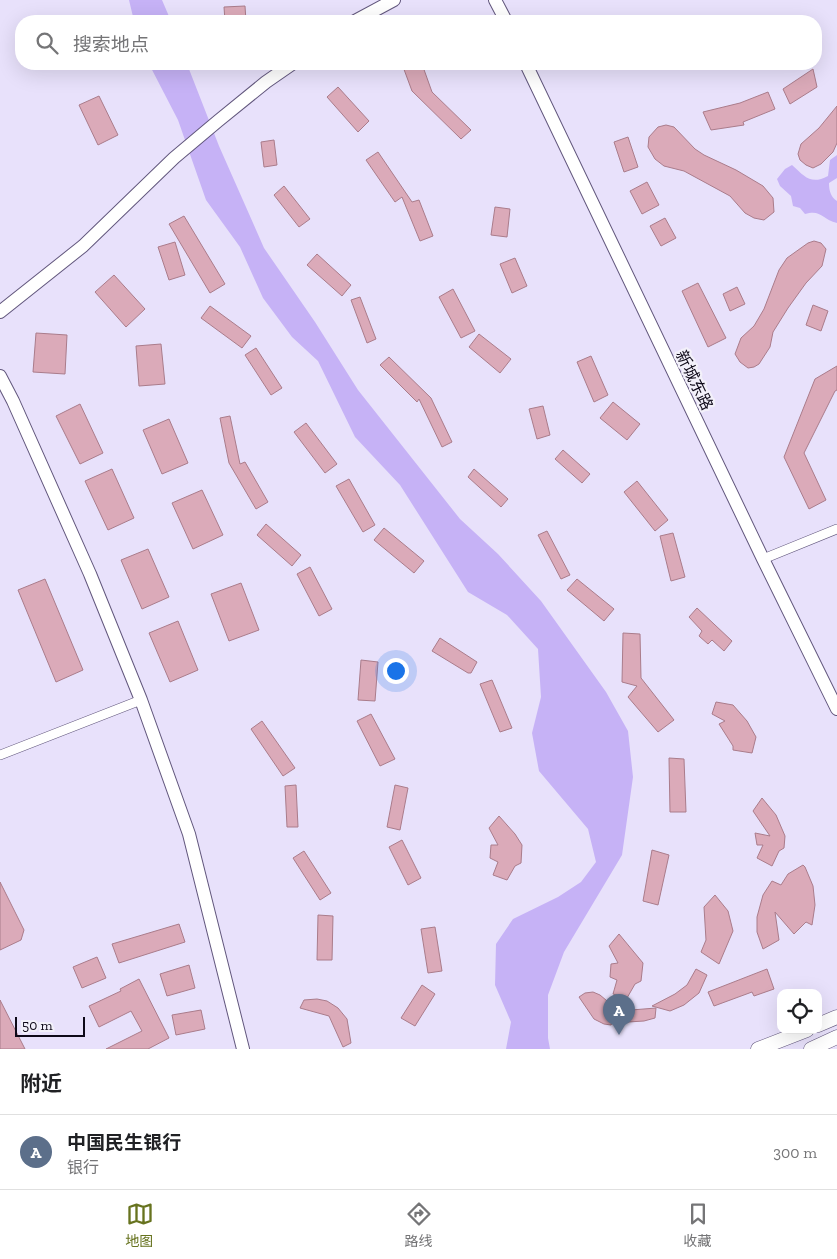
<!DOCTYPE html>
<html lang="zh">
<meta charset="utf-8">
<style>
:root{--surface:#fff;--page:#f2f2f2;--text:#202124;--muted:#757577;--line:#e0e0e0;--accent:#67731f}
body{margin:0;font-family:"Zilla Slab","Noto Sans SC",serif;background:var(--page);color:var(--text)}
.controls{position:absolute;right:15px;bottom:15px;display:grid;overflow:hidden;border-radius:10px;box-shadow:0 5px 20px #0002}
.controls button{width:45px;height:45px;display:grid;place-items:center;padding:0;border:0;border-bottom:1px solid var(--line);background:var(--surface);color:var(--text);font:25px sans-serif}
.scale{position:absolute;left:15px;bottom:12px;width:70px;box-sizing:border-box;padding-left:5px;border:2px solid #0e0918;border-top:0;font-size:14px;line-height:18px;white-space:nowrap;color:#0e0918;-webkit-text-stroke:4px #f3f1fa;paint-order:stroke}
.you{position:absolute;left:395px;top:670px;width:18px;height:18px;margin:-12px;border:4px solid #fff;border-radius:50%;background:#1a73e8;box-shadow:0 0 0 8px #1a73e833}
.badge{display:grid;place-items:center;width:32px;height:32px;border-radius:50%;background:var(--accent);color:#fff;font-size:16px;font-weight:700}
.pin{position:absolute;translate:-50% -41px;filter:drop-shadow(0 1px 2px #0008)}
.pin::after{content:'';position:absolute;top:26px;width:18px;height:15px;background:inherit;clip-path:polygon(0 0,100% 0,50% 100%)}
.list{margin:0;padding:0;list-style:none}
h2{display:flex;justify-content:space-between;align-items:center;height:65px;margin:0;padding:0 20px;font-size:21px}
h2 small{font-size:16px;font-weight:400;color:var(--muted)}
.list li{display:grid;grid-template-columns:32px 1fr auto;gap:15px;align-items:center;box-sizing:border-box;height:75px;padding:0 20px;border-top:1px solid var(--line)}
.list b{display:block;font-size:19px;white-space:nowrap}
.list p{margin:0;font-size:16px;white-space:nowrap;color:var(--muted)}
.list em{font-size:16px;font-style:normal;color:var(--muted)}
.icon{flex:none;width:28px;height:28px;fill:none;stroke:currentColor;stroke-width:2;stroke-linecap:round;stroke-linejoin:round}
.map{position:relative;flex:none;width:837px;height:1049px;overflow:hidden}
.search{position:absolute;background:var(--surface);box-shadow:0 5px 20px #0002;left:15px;right:15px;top:15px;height:55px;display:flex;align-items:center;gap:12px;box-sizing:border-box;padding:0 18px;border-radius:20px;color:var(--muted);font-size:19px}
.sheet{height:140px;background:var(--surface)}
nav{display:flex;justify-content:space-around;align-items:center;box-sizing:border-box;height:70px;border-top:1px solid var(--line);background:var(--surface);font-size:14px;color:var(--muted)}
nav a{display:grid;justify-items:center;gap:2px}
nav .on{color:var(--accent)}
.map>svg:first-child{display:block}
.water{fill:#c6b2f6}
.building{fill:#dbaab9;stroke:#aa7c8b}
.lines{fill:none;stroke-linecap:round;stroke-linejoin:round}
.street-casing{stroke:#62577d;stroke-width:10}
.secondary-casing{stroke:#62577d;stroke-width:14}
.primary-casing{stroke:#62577d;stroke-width:15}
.street{stroke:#fff;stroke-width:9}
.secondary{stroke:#fff;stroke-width:12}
.primary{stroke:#fff;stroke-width:14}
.labels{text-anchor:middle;stroke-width:4.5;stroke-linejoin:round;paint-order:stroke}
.street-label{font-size:16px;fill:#0e0918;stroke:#f3f1fa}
</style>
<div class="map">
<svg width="837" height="1049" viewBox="0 0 837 1049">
<rect width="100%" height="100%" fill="#e8e1fb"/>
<!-- water -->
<path class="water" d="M129 0H162L171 21H134Z
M149 64H187L219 146 264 248 315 322 358 390 460 519 498 554 541 601 606 692 628 731 633 777 622 855 564 952 548 995V1038L550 1049H506L511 1022 495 985 496 944 513 919 558 897 581 882 596 862 588 829 539 771 532 733 541 697 538 649 507 615 468 592 400 485 355 437 318 361 292 337 263 298 240 247 206 200 178 120Z
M837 155V178L829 183C829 191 831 197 837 201V223C822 219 821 209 805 214L800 208 793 206 791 196 780 186 777 179 785 169 792 165C805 177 811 185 828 176L830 160Z"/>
<!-- building -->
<path class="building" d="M245 6 246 21H225L224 7Z
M402 64H422L432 92 471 130 461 139 412 91Z
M813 69 817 87 790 104 783 89Z
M338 87 369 121 358 132 327 97Z
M768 92 775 109 743 122 744 125 711 130 703 112 740 103Z
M99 96 118 135 98 145 79 105Z
M837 106V143L833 152 821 164 813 168 806 165 800 160 798 154 801 144 819 128Z
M666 125 674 127 695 149 704 155 736 170 763 186 773 198 774 212 764 220 754 218 745 213 730 196 684 171 664 166 655 159 648 147 649 137 658 127Z
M628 137 638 167 624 172 614 142Z
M274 140 277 165 264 167 261 142Z
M378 152 412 202 419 200 433 236 420 241 402 197 395 202 366 160Z
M647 182 659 205 642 214 630 191Z
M284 186 310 219 299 227 274 195Z
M495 207 510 209 507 237 491 235Z
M184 216 225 284 210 293 169 224Z
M665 218 676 238 661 246 650 226Z
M814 241 821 243 826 249 822 266 806 283 788 308 773 332 770 347 759 364 754 367 748 368 740 362 735 354 741 338 754 326 764 309 779 270 787 258 808 243Z
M175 242 185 275 169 280 158 247Z
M317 254 351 285 342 296 307 265Z
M515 258 527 286 512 293 500 264Z
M114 275 145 309 126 327 95 292Z
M698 283 726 338 708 347 682 291Z
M737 287 745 304 730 311 723 294Z
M453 289 475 331 461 338 439 297Z
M360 297 376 339 367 343 351 300Z
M813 305 828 311 821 331 806 325Z
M210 306 251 336 242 348 201 318Z
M36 333 67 335 65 374 33 372Z
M479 334 511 359 500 373 469 347Z
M161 344 165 384 139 386 136 346Z
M256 348 282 388 271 395 245 355Z
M591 356 608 395 594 402 577 362Z
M389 357 431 398 452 442 442 447 419 399 417 402 380 365Z
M837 366V390L835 391 804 453 826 500 809 509 784 457 815 379Z
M613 402 640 424 627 440 600 418Z
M80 404 103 453 80 464 56 416Z
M543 406 550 435 537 439 529 409Z
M230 416 240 464 245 462 268 502 256 509 229 463 220 418Z
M169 419 188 463 162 474 143 430Z
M306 423 337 464 325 473 294 432Z
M563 450 590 474 582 483 555 459Z
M112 469 134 518 108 530 85 481Z
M474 469 508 499 501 507 468 477Z
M349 479 375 525 363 532 336 486Z
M637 481 668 520 655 531 624 492Z
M202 490 223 535 193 549 172 503Z
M266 524 301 555 292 566 257 535Z
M384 528 424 561 414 573 374 540Z
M547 531 570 575 561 579 538 535Z
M673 533 685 577 671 581 660 536Z
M148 549 169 597 142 609 121 560Z
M310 567 332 609 319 616 297 574Z
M45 579 83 670 56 682 18 590Z
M577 579 614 609 604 621 567 590Z
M241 583 259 630 229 641 211 594Z
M697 608 732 641 724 651 712 640 708 644 699 636 702 631 689 617Z
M178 621 198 670 170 682 149 633Z
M623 633 640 634 641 678 674 720 658 732 628 697 637 686 622 682Z
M440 638 477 662 471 673H468L432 651Z
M361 660 378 662 375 701 358 700Z
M492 680 512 728 500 732 480 684Z
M716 702 733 705 747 721 756 737 752 753 733 750V746L719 724 725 721 712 714Z
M371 714 395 759 380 766 357 721Z
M262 721 295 768 283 776 251 729Z
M669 758 684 759 686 812H670Z
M296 785 298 827H287L285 786Z
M395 785 408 788 400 830 387 827Z
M762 798 776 815 785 836 784 848 779 851 772 866 757 858 763 845H757L755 833 770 836 753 811Z
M499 816 515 834 522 845 521 863 515 866 507 880 493 875 498 862 490 858 491 845H498L489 828Z
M402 840 421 878 408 885 389 847Z
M652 850 669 855 658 905 643 901Z
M304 851 331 893 320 900 293 858Z
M803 865 805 867 813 886 815 905 812 925 806 922 794 934 775 912 779 940 763 949 757 932V917L763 895 772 881 781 885 788 874Z
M0 882 24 930 21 940 0 950Z
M715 895 728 911 733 931 719 964 701 952 706 940 704 907Z
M318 915 333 916 332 960H317Z
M179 924 185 942 119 963 112 944Z
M435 927 442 971 428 973 421 929Z
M619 934 643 963 641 981 635 984 627 998 613 994 617 980 610 977 611 964 618 963 609 946Z
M97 957 106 978 82 988 73 967Z
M189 965 195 988 167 996 160 974Z
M696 969 707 975 699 993 684 1005 670 1011 652 1006 675 994 687 985Z
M767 969 774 989 754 996 752 992 714 1006 708 992Z
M139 979 169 1038 148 1049H106L142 1031 131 1011 99 1027 89 1006 121 991 120 989Z
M422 985 435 994 415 1026 401 1018Z
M593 992 600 995 619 1011 656 1008 655 1018 644 1021 612 1023 611 1025 604 1024 594 1019 579 997 585 993Z
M317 999 327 1001 338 1008 347 1019 351 1043 343 1047 329 1016 300 1008 304 1000Z
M0 1000 25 1049H0Z
M201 1010 205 1029 176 1035 172 1015Z"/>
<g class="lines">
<!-- street casing -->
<g class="street-casing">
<path id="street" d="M763 559 837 529
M0 755 141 700"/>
</g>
<!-- secondary casing -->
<g class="secondary-casing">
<path id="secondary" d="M495 0 506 21
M355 21 394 0
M526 64 763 559 837 709
M0 312 83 246 174 158 218 121 266 82 292 64
M0 376 13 401 90 574 141 700 189 834 243 1049"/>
</g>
<!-- primary casing -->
<g class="primary-casing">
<path id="primary" d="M818 1025 837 1017
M758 1049 807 1030
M811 1049 837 1037"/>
</g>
<!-- street -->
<use href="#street" class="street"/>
<!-- secondary -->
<use href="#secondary" class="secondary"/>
<!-- primary -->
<use href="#primary" class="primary"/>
</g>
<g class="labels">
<!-- street labels -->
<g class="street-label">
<text transform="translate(695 380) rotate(64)" y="6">新城东路</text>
</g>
</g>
</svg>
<div class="controls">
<button><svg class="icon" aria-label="locate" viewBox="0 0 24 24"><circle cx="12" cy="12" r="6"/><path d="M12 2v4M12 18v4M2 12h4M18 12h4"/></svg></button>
</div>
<div class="scale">50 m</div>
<div class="you"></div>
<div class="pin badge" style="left:619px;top:1035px;background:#5c6f8a">A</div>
<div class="search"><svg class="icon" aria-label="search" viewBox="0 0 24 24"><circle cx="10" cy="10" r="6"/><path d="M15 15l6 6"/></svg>搜索地点</div>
</div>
<section class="sheet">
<h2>附近<small></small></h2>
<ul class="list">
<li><span class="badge" style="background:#5c6f8a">A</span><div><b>中国民生银行</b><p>银行</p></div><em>300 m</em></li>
</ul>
</section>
<nav>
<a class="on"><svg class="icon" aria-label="map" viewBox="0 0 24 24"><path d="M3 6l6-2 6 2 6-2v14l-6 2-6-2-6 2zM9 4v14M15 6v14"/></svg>地图</a>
<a><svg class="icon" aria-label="directions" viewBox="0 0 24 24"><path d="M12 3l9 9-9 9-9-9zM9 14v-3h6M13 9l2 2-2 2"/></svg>路线</a>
<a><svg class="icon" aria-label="saved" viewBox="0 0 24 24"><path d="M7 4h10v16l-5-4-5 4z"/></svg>收藏</a>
</nav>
